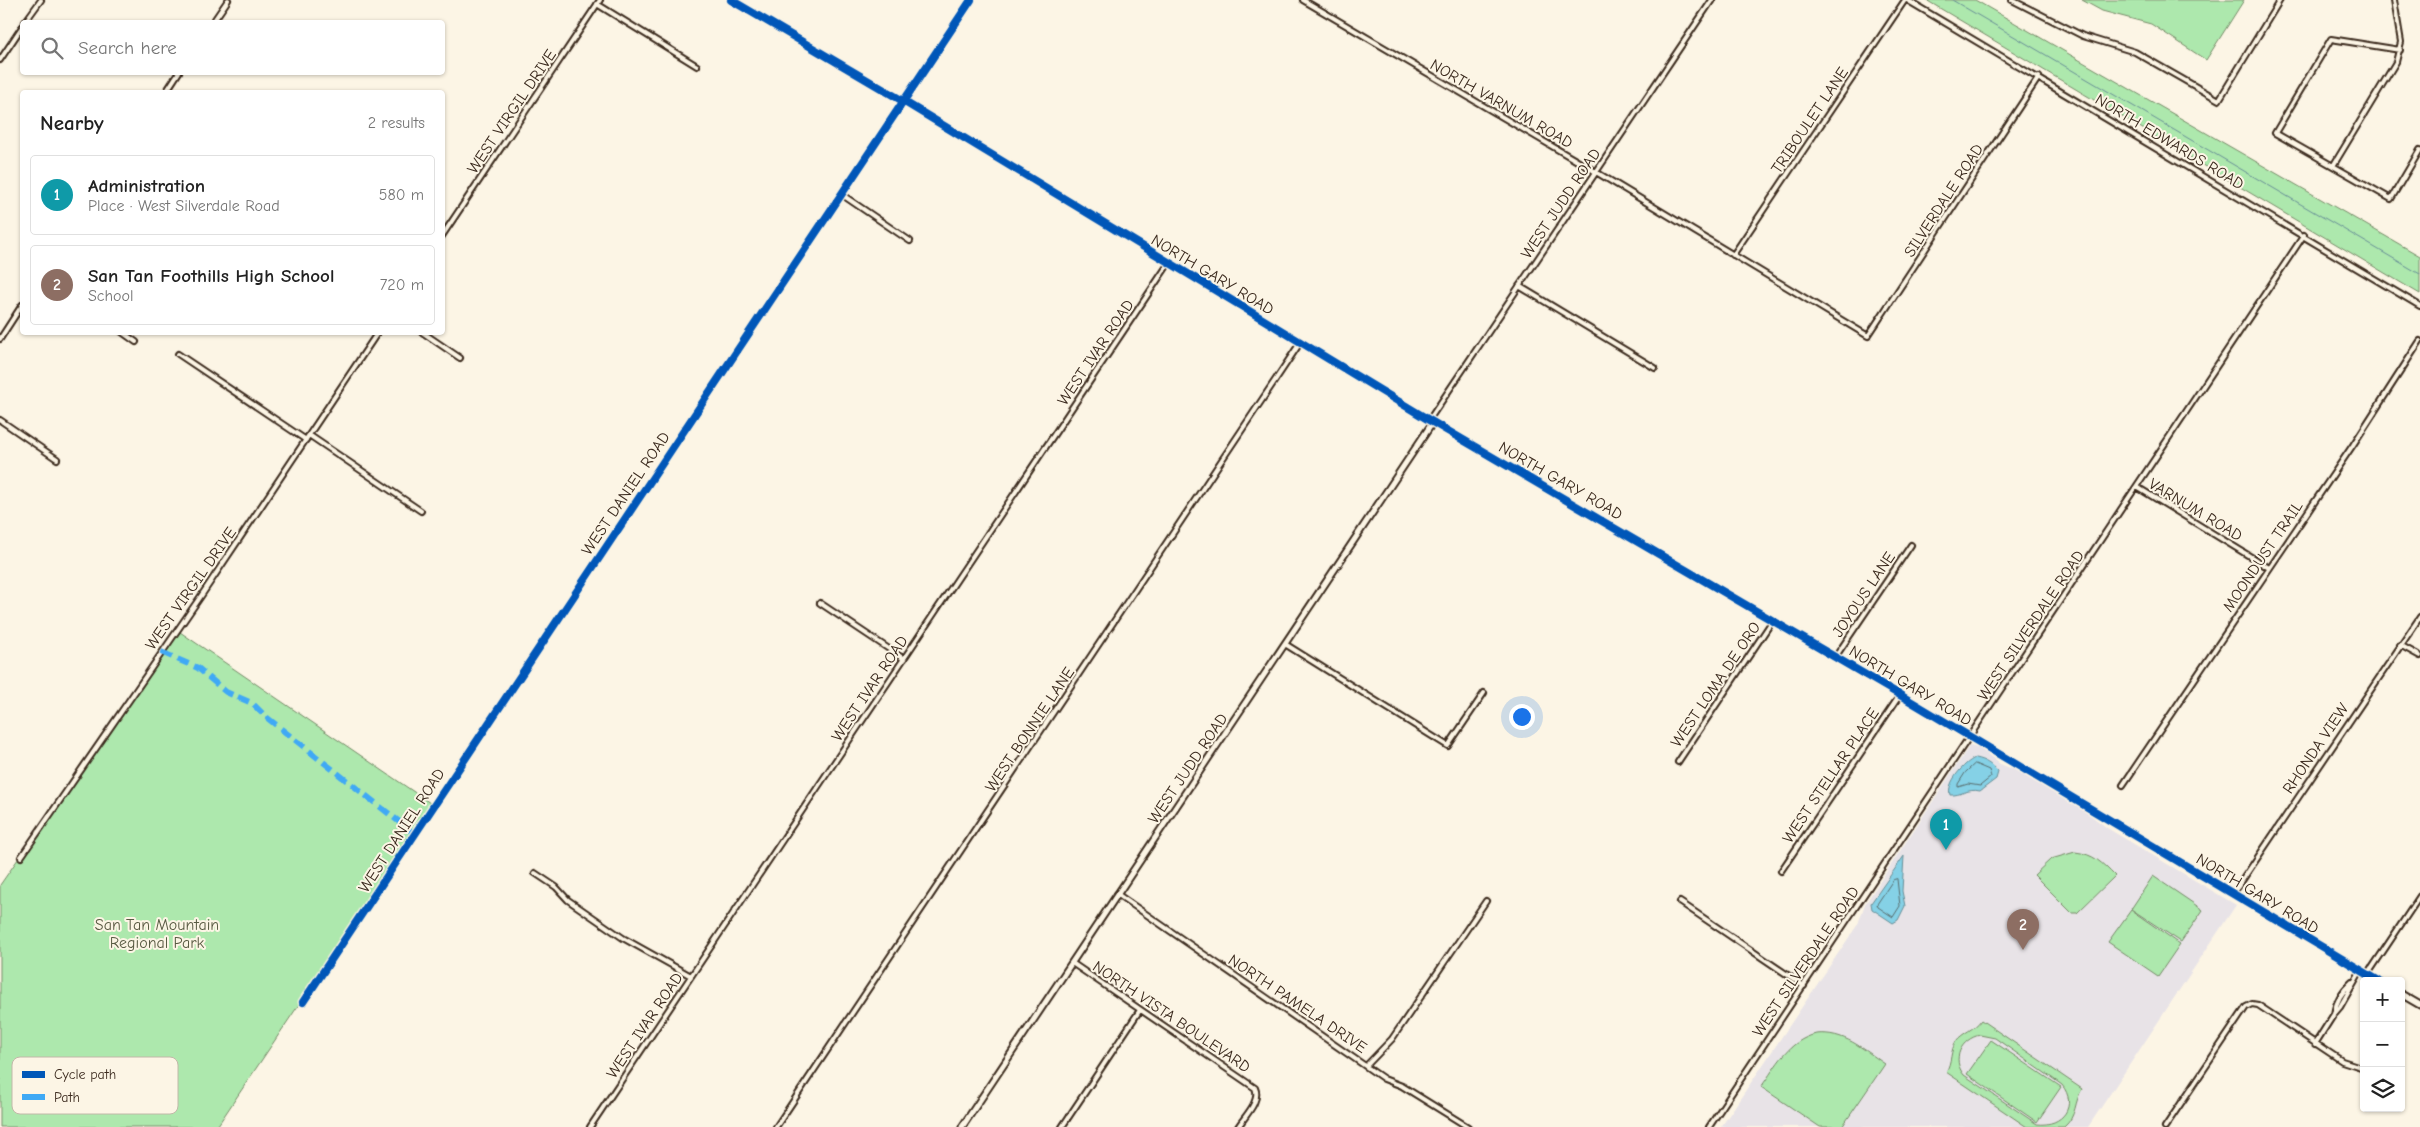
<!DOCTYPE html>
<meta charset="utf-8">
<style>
:root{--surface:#fff;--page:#f2f2f2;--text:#222;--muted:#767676;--line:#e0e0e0;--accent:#d93025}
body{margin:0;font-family:"Comic Neue",sans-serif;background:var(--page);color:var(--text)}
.controls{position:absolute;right:15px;bottom:15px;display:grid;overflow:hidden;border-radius:5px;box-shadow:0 1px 4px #0004}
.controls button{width:45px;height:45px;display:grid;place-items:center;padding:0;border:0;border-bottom:1px solid var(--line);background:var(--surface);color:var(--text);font:25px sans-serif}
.you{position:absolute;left:1521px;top:716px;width:18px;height:18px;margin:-12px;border:4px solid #fff;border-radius:50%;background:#1a73e8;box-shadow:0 0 0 8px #1a73e833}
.badge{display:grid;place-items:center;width:32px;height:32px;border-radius:50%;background:var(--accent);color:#fff;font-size:16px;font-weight:700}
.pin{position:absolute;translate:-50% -41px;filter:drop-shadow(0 1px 2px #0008)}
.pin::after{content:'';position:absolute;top:26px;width:18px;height:15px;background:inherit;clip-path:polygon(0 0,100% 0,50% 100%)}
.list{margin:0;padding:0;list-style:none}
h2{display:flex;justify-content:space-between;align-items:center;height:65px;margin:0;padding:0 20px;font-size:21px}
h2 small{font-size:16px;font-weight:400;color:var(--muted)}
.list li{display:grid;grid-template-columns:32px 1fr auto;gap:15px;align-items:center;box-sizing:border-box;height:80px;margin:0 10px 10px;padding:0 10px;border:1px solid var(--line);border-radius:5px}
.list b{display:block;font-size:19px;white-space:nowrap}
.list p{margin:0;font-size:16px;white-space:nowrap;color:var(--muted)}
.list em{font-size:16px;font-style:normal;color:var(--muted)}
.icon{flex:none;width:28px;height:28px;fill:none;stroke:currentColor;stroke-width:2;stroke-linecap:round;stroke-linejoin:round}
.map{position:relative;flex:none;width:2420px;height:1127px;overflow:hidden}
.search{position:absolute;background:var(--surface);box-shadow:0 1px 4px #0004;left:20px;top:20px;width:425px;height:55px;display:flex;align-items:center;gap:12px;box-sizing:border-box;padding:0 18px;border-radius:5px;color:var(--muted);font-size:19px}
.panel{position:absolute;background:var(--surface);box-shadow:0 1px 4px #0004;left:20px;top:90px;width:425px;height:245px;border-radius:5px}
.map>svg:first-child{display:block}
.built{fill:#e8e3e7}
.green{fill:#ade8ad;stroke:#748966;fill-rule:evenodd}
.water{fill:#85d1e6;stroke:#678e96}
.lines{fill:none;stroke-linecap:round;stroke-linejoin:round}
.shore{stroke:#596d6e;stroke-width:1}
.stream{stroke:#678e96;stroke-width:1}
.minor-casing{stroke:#3b2a1e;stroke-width:8}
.tertiary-casing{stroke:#3b2a1e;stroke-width:9}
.minor{stroke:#fcf5e5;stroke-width:4}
.tertiary{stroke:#fcf5e5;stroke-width:5}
.quiet{stroke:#3fa9f5;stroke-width:6;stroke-dasharray:12 6;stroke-linecap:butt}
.cycleway-casing{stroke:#fcf5e5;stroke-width:11}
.cycleway{stroke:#0057b8;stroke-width:8}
.labels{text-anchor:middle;stroke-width:4;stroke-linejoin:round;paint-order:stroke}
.street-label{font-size:16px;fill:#3b2a1e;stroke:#fcf5e5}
.park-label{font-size:16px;fill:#585a42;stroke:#fcf5e5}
.key{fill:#fcf5e5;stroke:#c2b8a9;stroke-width:1}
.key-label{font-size:14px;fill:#3b2a1e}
</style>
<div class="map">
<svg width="2420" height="1127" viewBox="0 0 2420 1127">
<rect width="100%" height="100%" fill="#fcf5e5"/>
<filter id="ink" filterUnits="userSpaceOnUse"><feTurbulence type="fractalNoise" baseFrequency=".02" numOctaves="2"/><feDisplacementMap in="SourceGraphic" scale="10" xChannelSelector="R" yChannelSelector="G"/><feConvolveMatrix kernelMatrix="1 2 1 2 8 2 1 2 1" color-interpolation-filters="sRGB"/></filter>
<g filter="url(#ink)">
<!-- built -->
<path class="built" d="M1970 745 1978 747 2000 764 2015 770 2085 811 2107 828 2236 905 2088 1127H1721L1858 924 1865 904Z"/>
<!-- green -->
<path class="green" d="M1926 0H1975L2420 256V294Z
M2082 0H2244L2206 60 2151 24 2102 11Z
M180 632 433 805 218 1125 220 1127H0V885L175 633Z
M2075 852C2094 854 2102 863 2115 876L2077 913H2072L2034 875 2051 859Z
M2153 876 2203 910 2181 942 2131 909Z
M2131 910 2180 944 2158 976 2108 942Z
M1981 1020 2082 1089C2074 1102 2077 1116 2064 1127H2027L1946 1072C1952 1062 1950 1051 1956 1041 1963 1032 1974 1030 1981 1020ZM1980 1035 1995 1038 2062 1085C2078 1105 2063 1127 2037 1124L1964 1075C1951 1059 1961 1039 1980 1035Z
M1816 1034C1844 1031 1863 1049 1885 1064L1842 1127H1820L1761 1087C1777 1065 1788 1041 1816 1034Z
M1991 1040 2061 1087 2037 1122 1967 1074Z"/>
<!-- water -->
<path class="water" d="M1975 758C1985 760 1991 764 1998 772L1996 779 1980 791C1968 788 1961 796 1950 795 1946 783 1964 763 1975 758Z
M1904 856 1902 891 1905 906 1898 920 1893 923 1872 909 1871 903Z"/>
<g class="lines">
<!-- shore -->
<path class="shore" d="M1975 764 1989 770 1991 777 1980 786 1968 784 1958 787V784L1965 773Z
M1897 879 1900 906 1893 917 1878 907 1877 904 1893 880Z"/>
<!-- stream -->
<path class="stream" d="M1952 0 2420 274"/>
<!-- minor casing -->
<g class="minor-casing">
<path id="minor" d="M1303 0 1596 172 1868 336 2039 77
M1907 0 2420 306
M2012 0 2083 36 2135 52 2219 100 2280 0
M597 4 697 66
M25 22 41 0
M213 22 228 0
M2400 50 2331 39 2275 133 2391 199 2420 150
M0 60 22 27
M166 92 179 72
M2333 166 2396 62 2401 42 2394 0
M841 194 910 241
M442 236 600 0
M1733 255 1905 0
M1519 286 1655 368
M122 332 136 342
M422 332 460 358
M0 339 22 305
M178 354 306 440
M0 420 57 459
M1429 420 1712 0
M309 435 421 511
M2137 487 2269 568
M820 603 904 659
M1285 644 1448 746 1484 693
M2400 645 2420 656
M1836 656 1911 545
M1678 762 1773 620
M2123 785 2353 445 2420 341
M21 857 201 596 378 332
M1781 871 1900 695
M535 873 556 887 568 900 623 938 691 976
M1117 894 1384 1079 1402 1086 1468 1127
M2233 894 2420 617
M1680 902 1804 986
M1072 963 1255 1088C1261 1101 1245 1116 1238 1127
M2368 974 2420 896
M303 1002 971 0
M2334 1014C2336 1001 2343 990 2352 982
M2315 1044 2334 1014 2340 1007 2361 970
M1367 1065 1392 1039 1486 901
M590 1127 1169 263
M776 1127 1300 343
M1062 1127 1140 1010
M1709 1127 2304 235
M2165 1127 2246 1007 2252 1004 2258 1005 2342 1061 2364 1068"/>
</g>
<!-- tertiary casing -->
<g class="tertiary-casing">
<path id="tertiary" d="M731 0 903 101 1429 420 1900 695 2379 981
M2401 994 2420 1005
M962 1127 1433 422"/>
</g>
<!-- minor -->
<use href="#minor" class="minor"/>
<!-- tertiary -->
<use href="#tertiary" class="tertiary"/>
<!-- quiet -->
<path class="quiet" d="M161 652 198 668 226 692 252 703 266 717 416 835"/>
<!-- cycleway casing -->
<g class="cycleway-casing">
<path id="cycleway" d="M731 0 903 101 1429 420 1900 695 2379 981
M303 1002 971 0"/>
</g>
<!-- cycleway -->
<use href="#cycleway" class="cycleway"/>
</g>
</g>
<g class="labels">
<!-- street labels -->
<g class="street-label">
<text transform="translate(1502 103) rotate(30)" y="6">NORTH VARNUM ROAD</text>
<text transform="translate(511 111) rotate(-56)" y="6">WEST VIRGIL DRIVE</text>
<text transform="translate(1809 120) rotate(-56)" y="6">TRIBOULET LANE</text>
<text transform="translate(2170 141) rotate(31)" y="6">NORTH EDWARDS ROAD</text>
<text transform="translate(1943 200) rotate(-57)" y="6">SILVERDALE ROAD</text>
<text transform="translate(1560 203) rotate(-56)" y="6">WEST JUDD ROAD</text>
<text transform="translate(1213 274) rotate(31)" y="6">NORTH GARY ROAD</text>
<text transform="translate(1095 352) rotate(-56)" y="6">WEST IVAR ROAD</text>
<text transform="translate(1561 480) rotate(30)" y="6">NORTH GARY ROAD</text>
<text transform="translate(625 493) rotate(-56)" y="6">WEST DANIEL ROAD</text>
<text transform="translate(2196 509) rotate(31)" y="6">VARNUM ROAD</text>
<text transform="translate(2262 556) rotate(-56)" y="6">MOONDUST TRAIL</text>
<text transform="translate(190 588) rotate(-55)" y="6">WEST VIRGIL DRIVE</text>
<text transform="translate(1863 594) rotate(-56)" y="6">JOYOUS LANE</text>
<text transform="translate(2030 625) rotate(-56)" y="6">WEST SILVERDALE ROAD</text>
<text transform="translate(1715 684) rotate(-56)" y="6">WEST LOMA DE ORO</text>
<text transform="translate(1911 685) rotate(31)" y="6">NORTH GARY ROAD</text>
<text transform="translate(869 688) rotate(-56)" y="6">WEST IVAR ROAD</text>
<text transform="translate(1029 729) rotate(-56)" y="6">WEST BONNIE LANE</text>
<text transform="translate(2315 748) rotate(-56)" y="6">RHONDA VIEW</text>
<text transform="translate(1187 768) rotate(-56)" y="6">WEST JUDD ROAD</text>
<text transform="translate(1830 775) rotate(-56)" y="6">WEST STELLAR PLACE</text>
<text transform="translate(401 830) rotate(-57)" y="6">WEST DANIEL ROAD</text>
<text transform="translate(2258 893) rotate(31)" y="6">NORTH GARY ROAD</text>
<text transform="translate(1805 961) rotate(-56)" y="6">WEST SILVERDALE ROAD</text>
<text transform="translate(1298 1003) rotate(34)" y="6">NORTH PAMELA DRIVE</text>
<text transform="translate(1172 1016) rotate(34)" y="6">NORTH VISTA BOULEVARD</text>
<text transform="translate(644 1025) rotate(-56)" y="6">WEST IVAR ROAD</text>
</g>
<!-- park labels -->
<g class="park-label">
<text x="157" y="930">San Tan Mountain<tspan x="157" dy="18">Regional Park</tspan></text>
</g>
</g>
<!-- legend -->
<rect x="12" y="1057" width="166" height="57" rx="8" class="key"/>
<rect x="22" y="1071" width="23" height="7" fill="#0057b8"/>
<rect x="22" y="1094" width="23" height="6" fill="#3fa9f5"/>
<g class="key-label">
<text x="54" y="1079">Cycle path</text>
<text x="54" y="1102">Path</text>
</g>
</svg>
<div class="controls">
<button>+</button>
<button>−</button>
<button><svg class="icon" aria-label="layers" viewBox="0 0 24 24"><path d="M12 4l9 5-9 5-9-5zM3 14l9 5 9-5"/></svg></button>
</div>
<div class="you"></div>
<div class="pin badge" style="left:1946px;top:850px;background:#0f9aa8">1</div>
<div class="pin badge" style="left:2023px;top:950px;background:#8d6e63">2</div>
<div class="search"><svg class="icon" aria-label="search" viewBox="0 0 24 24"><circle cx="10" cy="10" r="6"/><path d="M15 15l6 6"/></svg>Search here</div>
<section class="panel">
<h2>Nearby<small>2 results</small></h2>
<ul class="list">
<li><span class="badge" style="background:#0f9aa8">1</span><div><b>Administration</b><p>Place · West Silverdale Road</p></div><em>580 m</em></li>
<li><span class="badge" style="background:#8d6e63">2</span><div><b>San Tan Foothills High School</b><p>School</p></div><em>720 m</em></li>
</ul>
</section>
</div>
